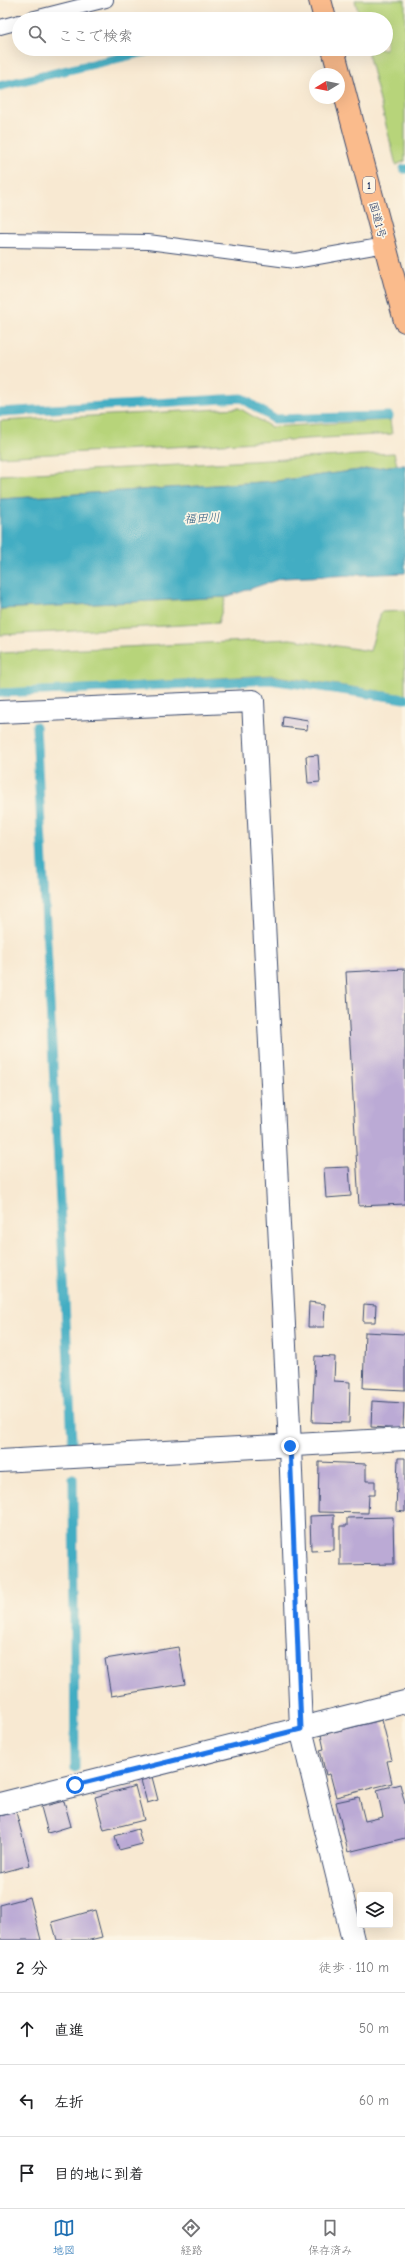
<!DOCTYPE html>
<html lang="ja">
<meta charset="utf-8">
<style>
:root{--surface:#fff;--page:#f6f6f6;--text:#202124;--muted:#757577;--line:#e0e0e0;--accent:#1f6fb2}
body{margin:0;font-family:"Comic Neue","Klee One",sans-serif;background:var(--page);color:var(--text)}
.controls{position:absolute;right:12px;bottom:12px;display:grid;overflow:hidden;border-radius:4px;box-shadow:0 4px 16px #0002}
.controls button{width:36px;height:36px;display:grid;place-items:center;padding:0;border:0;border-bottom:1px solid var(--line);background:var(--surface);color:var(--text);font:20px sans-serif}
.compass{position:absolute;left:309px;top:68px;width:36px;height:36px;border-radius:50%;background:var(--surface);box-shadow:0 4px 16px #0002;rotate:260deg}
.stop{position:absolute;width:12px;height:12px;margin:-9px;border:3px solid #1a73e8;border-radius:50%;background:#fff}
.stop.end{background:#1a73e8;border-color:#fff;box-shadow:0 1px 4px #0008}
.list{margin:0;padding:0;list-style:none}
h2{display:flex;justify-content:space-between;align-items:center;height:52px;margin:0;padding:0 16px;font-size:17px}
h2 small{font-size:13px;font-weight:400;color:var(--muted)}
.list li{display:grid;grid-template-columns:26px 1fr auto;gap:12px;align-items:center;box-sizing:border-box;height:72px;padding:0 16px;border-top:1px solid var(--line)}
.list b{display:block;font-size:15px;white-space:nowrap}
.list em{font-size:13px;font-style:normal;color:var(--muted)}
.icon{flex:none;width:22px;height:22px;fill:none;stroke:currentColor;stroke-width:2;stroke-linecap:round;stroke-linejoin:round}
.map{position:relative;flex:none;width:405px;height:1940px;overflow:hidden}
.search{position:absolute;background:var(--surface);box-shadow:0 4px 16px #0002;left:12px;right:12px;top:12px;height:44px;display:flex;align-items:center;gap:10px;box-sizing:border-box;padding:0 14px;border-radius:22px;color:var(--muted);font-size:15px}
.sheet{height:268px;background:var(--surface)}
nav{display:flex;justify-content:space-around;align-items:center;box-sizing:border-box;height:56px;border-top:1px solid var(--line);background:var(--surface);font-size:11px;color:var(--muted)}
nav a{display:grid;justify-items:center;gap:2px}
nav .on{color:var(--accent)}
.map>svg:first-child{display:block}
.green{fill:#b7d47a;stroke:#69826c}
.water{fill:#43adc3;stroke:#2f6e90}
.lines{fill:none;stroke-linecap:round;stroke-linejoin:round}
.stream{stroke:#43adc3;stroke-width:9}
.building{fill:#bbaad5}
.lane-casing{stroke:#3c4b6f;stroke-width:16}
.street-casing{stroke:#3c4b6f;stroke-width:24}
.highway-casing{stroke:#3c4b6f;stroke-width:24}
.lane{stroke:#fff;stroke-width:14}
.street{stroke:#fff;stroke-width:22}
.highway{stroke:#fabb8c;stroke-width:22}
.route{stroke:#1a73e8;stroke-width:5}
.labels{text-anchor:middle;stroke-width:3.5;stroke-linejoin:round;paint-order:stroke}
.shield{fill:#fcf5e5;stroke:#5e6a86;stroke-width:1}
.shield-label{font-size:10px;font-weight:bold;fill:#1b2f5e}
.street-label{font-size:11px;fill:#1b2f5e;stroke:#fcf5e5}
.water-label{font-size:12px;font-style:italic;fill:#295b81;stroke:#fcf5e5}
</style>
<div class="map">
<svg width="405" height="1940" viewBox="0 0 405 1940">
<rect width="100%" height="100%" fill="#fcf5e5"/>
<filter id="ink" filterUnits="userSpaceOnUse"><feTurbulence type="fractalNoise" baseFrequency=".025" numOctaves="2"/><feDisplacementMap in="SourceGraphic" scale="8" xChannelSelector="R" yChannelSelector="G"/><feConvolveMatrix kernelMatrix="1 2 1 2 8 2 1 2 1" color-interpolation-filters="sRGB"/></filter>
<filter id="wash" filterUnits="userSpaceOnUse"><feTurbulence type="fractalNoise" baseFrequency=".012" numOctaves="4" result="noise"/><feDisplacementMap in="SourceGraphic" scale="16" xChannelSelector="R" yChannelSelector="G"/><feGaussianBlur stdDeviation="0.9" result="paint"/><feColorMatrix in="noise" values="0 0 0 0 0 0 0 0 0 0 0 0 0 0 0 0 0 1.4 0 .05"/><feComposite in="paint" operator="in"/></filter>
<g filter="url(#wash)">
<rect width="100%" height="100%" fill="#f8e9d2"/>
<!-- green -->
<path class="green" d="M355 0H405V161L396 165 367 49H386V19H360Z
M239 408 271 427 390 420 392 434 0 457V421Z
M394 453 397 465 276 481 0 499V475Z
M226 597 218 623 0 635V609Z
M405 611V695L271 675 0 690V653L290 639 370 651 381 612Z"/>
<!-- water -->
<path class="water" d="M397 465H405V573L282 578 226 597 0 609V499L276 481Z"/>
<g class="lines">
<!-- stream -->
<path class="stream" d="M0 86 157 49
M404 169H405
M0 412 242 398 274 419 389 416
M0 693 270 680 405 699
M36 726 72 1441
M73 1478 75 1768"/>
</g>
<g id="blocks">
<!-- building -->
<path class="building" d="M283 716 308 720 307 730 282 727Z
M318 755 320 782 308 783 306 756Z
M405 969V1204L359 1206 346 972Z
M349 1167 351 1196 326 1198 324 1168Z
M309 1302 325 1304 324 1327H308Z
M364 1304 376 1305 375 1322H363Z
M365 1332 405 1334V1390L363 1388Z
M315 1356 335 1357 334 1381 350 1382 349 1423 312 1422Z
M372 1401 404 1403 403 1429 371 1427Z
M398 1458H405V1512L396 1511Z
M319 1462 366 1464V1481H375V1495H369L368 1513 318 1512Z
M334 1515V1550L311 1551 310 1516Z
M393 1517 394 1564 340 1565V1526H347V1518Z
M178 1647 185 1684 111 1696 105 1659Z
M382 1720 392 1760 387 1761 392 1783 336 1797 330 1774 326 1775 320 1750 324 1749 321 1735Z
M152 1777 158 1800 147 1803 141 1780Z
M400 1784 405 1804V1838L348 1852 336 1802 359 1797 365 1821 383 1817 377 1790Z
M135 1786 144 1820 104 1830 95 1797Z
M64 1801 71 1826 48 1833 41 1807Z
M16 1812 30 1865 0 1873V1816Z
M138 1829 142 1844 119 1850 115 1836Z
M30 1897 41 1940H0V1905Z
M95 1910 102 1937 90 1940H57L52 1922Z"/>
</g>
</g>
<g filter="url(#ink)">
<use href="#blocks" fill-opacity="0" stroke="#3c4b6f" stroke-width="1"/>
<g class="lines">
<!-- lane casing -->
<g class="lane-casing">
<path id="lane" d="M31 19 106 0
M0 27 19 22
M0 240 148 242 295 261 385 245"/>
</g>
<!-- street casing -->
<g class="street-casing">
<path id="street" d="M0 712 253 701 290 1446 301 1729 353 1940
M0 1461 405 1439
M0 1804 405 1702"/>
</g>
<!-- highway casing -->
<g class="highway-casing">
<path id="highway" d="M320 0 325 19
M333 49 405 321"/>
</g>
<!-- lane -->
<use href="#lane" class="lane"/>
<!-- street -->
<use href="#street" class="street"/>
<!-- highway -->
<use href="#highway" class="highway"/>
</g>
</g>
<g class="lines" filter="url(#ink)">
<!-- route -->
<path class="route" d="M75 1785 301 1729 290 1446"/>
</g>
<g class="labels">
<!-- shield labels -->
<rect class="shield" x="363" y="177" width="12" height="16" rx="3"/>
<g class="shield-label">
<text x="369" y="189">1</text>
</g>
<!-- street labels -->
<g class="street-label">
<text transform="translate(378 220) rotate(75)" y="4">国道1号</text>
</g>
<!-- water labels -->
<g class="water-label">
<text transform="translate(202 518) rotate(-3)" y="4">福田川</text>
</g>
</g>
</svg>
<div class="controls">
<button><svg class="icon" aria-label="layers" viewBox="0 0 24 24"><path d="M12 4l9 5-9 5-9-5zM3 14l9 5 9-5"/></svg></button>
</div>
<svg class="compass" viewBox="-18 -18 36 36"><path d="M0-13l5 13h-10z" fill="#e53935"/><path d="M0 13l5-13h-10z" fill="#757577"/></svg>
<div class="stop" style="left:75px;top:1785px"></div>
<div class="stop end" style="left:290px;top:1446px"></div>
<div class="search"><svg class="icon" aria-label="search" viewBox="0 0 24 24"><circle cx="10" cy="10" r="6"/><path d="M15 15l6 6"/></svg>ここで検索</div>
</div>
<section class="sheet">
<h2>2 分<small>徒歩 · 110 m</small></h2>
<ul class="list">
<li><svg class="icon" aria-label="ahead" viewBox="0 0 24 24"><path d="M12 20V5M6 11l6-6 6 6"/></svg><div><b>直進</b></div><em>50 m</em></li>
<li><svg class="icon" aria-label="left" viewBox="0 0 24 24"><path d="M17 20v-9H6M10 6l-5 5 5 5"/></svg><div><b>左折</b></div><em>60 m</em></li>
<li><svg class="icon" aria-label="arrive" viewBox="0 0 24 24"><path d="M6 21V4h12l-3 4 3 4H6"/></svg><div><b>目的地に到着</b></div></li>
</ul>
</section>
<nav>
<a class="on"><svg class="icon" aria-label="map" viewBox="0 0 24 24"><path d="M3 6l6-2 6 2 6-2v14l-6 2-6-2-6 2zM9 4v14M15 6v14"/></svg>地図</a>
<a><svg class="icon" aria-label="directions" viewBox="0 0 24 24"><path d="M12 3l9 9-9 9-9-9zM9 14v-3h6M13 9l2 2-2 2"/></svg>経路</a>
<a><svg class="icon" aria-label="saved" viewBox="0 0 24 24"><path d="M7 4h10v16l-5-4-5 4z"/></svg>保存済み</a>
</nav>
